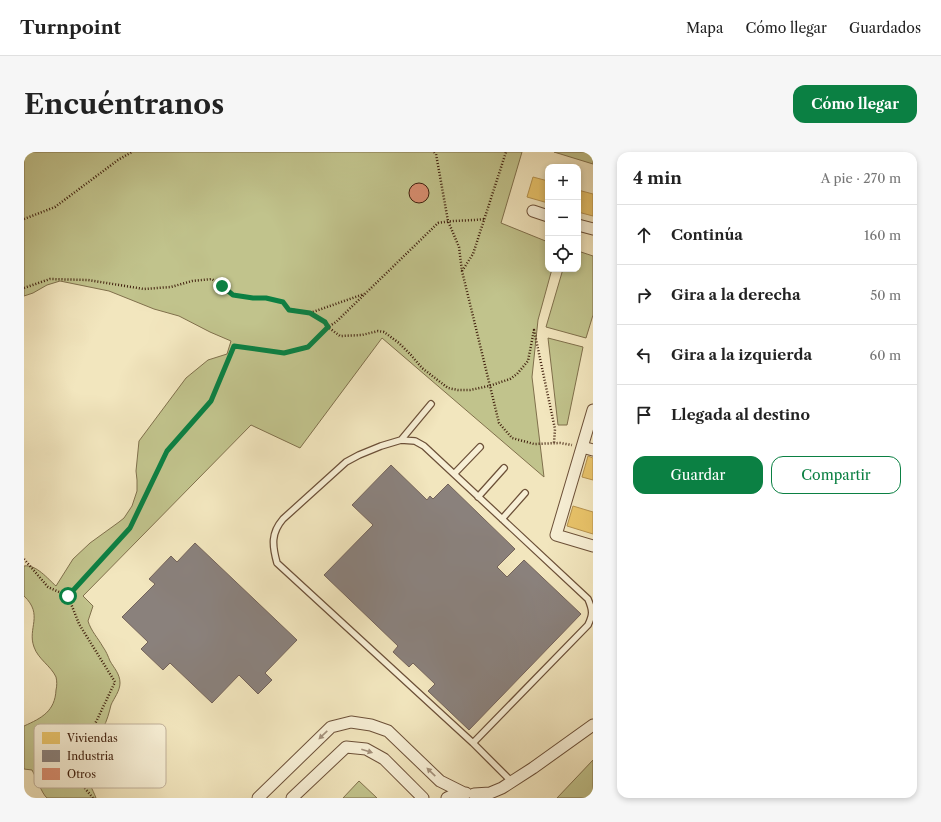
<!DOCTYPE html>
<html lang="es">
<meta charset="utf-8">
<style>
:root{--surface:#fff;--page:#f6f6f6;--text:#222;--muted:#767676;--line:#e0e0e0;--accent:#0b8043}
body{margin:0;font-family:"Libre Caslon Text",serif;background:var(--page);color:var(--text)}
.controls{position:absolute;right:12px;top:12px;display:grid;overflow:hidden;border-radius:8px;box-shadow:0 2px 6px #0003}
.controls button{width:36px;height:36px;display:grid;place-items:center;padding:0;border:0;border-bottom:1px solid var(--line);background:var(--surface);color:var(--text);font:20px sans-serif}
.stop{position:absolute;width:12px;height:12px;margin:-9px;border:3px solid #0b8043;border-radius:50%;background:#fff}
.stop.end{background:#0b8043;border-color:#fff;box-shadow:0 1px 4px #0008}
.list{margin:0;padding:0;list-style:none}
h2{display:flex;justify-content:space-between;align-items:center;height:52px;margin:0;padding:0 16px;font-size:17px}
h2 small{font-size:13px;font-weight:400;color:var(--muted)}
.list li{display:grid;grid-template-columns:26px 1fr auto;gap:12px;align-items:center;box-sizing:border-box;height:60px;padding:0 16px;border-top:1px solid var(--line)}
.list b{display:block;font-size:15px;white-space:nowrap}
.list em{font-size:13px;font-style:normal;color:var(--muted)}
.actions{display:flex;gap:8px;padding:12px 16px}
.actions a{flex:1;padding:9px 0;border:1px solid var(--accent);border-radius:12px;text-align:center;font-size:14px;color:var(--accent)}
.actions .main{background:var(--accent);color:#fff}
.icon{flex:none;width:22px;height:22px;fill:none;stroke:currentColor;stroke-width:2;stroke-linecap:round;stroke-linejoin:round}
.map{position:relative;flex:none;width:569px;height:646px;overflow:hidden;border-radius:12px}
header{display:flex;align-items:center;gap:24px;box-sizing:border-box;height:56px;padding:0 20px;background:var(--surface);border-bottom:1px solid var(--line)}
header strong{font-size:19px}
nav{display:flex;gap:22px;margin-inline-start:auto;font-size:14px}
.intro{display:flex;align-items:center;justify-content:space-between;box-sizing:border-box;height:96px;padding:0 24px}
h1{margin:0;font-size:28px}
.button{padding:10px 18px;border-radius:12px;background:var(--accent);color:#fff;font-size:14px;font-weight:700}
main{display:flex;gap:24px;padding:0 24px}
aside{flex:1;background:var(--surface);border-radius:12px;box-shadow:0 2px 6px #0003}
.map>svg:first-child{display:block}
.green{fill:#c1c38c;stroke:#80704c}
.homes{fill:#e9c46a;stroke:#b6924e}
.industry{fill:#8a817c;stroke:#74635a}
.building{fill:#d88e70;stroke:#3f1e0c}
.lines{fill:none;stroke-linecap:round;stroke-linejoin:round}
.service-casing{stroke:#6c5038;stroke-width:8}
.minor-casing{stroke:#6c5038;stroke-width:13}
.path{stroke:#3f1e0c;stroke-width:2.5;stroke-dasharray:1 2;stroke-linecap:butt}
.service{stroke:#f7efd5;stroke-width:5.5}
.minor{stroke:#f7efd5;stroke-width:11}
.oneway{fill:#a4917b}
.route{stroke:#0b8043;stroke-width:5}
.key{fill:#f7efd5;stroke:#c0b099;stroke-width:1}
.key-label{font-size:11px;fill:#3f1e0c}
</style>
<header>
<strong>Turnpoint</strong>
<nav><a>Mapa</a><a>Cómo llegar</a><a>Guardados</a></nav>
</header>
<div class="intro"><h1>Encuéntranos</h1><a class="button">Cómo llegar</a></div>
<main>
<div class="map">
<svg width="569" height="646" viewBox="0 0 569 646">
<rect width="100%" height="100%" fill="#f2e6be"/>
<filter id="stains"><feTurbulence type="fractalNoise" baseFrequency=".005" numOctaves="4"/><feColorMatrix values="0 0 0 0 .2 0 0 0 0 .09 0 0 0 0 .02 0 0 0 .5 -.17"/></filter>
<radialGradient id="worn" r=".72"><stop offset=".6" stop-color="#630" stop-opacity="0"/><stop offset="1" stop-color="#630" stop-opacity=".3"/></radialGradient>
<!-- green -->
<path class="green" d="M0 0H498L477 71 524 90V117H528L514 168 508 225 520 325 358 186 276 296 227 273 59 444 69 454 64 469C67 479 74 486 79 495 82 499 84 504 86 509 90 516 96 522 96 531 96 539 90 546 87 553 85 561 83 569 79 576 72 589 60 601 61 617 62 626 69 638 72 646H23C18 642 12 625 8 618L0 617V574C18 566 31 559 32 538 33 534 33 529 32 525 27 514 14 507 10 495 3 476 20 463 0 444V414C12 412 24 427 32 434L49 407 66 391 95 370 100 366 108 354 113 339V328L112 319 115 289 162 226 184 208 203 202 207 189 186 180 155 164 130 157 85 139 36 129 23 133 9 141 0 144Z
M530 0H569V12Z
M554 99 569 104V163L562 186 522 175 539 117H554Z
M524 186 559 195 543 273H534Z
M569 608V646H533Z
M335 629 353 646H319Z"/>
<!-- homes -->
<path class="homes" d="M509 25 524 29V51L503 45Z
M554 38 569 42V64L554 60Z
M564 304 569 306V328L558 325Z
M549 354 569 360V382L543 374Z"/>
<!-- industry -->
<path class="industry" d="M367 313 403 348 406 344 409 347 424 332 491 397 473 415 483 425 500 408 557 462 445 578 404 539 411 532 389 511 385 515 369 500 374 494 300 423 349 373 328 353Z
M171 391 273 488 241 521 248 528 234 542 215 523 188 551 146 511 139 518 117 497 124 490 98 465 131 432 125 427 147 404 153 410Z"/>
<!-- building -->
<path class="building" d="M385 41a10 10 0 1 1 20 0a10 10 0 1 1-20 0Z"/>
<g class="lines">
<!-- service casing -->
<g class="service-casing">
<path id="service" d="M377 288 407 252
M430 322 456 295
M454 345 480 316
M478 367 501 341
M449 591 564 473C569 462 569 459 564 447L400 294 391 289 377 288 357 294 335 303 322 310 259 367C247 381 248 393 253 411L449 591 488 630"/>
</g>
<!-- minor casing -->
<g class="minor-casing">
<path id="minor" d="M509 59 524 64
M554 73 569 77
M569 258 532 383 569 394
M558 295 569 298
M450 642 466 641 478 636 509 616 569 573
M234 646 307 575 327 570 347 573 364 579 416 629 440 641
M268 646 322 595 342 597 360 607 399 646
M423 646 434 641H442"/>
</g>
<!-- path -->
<path class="path" d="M410 0 412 2 424 69 435 95 438 119 475 271 488 286 510 292 536 291 548 293
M0 67 31 55 94 8 108 0
M438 119 449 102 482 0
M0 136 26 127 64 128 120 137 147 135 168 129 188 127 198 134 209 143 229 146H242L259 150 265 157 286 161 301 170 304 175 316 184 338 183 354 179 360 180 375 191 387 203 398 216 424 236 434 238H446L465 234 486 227 493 222 504 209 510 178 531 277 530 291
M286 161 340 142
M0 407 24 435 44 444
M69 646 54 628 61 593 91 530 55 472 44 444 106 376 143 299 187 249 210 194 261 201 284 195 304 175 312 170 414 71C429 68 445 69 460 67"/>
<!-- service -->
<use href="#service" class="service"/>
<!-- minor -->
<use href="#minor" class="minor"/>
</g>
<!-- one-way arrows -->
<defs><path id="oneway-solid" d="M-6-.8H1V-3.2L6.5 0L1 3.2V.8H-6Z"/></defs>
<g class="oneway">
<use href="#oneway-solid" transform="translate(299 583) rotate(136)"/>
<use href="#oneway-solid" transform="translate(343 599) rotate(18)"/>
<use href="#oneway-solid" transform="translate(407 620) rotate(-136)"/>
</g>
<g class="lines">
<!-- route -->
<path class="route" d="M44 444 106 376 143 299 187 249 210 194 260 201 284 195 304 175 301 170 286 161 265 158 259 150 242 146H229L209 143 198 134"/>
</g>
<!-- legend -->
<rect x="10" y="572" width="132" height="64" rx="6" class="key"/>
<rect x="18" y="580" width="18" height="12" fill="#e9c46a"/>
<rect x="18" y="598" width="18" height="12" fill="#8a817c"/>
<rect x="18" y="616" width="18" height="12" fill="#d88e70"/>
<g class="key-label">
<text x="43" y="590">Viviendas</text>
<text x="43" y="608">Industria</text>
<text x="43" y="626">Otros</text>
</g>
<rect width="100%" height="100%" filter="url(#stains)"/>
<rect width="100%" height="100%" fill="url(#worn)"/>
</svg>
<div class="controls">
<button>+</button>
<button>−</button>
<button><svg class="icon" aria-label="locate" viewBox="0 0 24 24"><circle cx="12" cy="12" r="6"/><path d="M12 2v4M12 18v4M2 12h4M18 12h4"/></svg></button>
</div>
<div class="stop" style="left:44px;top:444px"></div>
<div class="stop end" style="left:198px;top:134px"></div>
</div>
<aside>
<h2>4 min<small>A pie · 270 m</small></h2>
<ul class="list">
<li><svg class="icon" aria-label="ahead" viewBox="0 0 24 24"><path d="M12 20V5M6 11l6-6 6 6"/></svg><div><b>Continúa</b></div><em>160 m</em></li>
<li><svg class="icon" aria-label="right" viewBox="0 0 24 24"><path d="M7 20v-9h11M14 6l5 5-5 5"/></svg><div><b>Gira a la derecha</b></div><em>50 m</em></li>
<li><svg class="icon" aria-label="left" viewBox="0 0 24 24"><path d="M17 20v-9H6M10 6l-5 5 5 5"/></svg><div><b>Gira a la izquierda</b></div><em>60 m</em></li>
<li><svg class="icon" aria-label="arrive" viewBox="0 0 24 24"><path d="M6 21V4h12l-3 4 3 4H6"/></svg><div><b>Llegada al destino</b></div></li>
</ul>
<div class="actions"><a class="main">Guardar</a><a>Compartir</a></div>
</aside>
</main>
